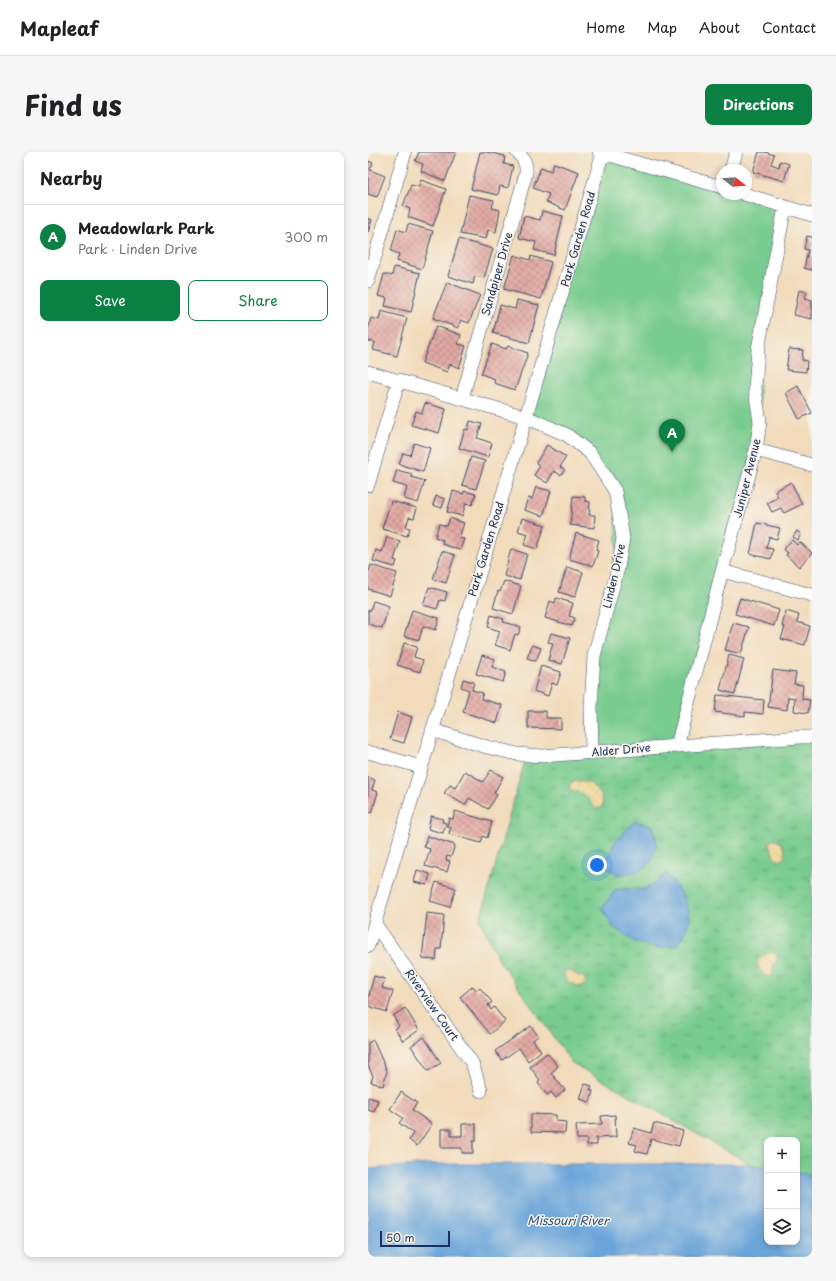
<!DOCTYPE html>
<meta charset="utf-8">
<style>
:root{--surface:#fff;--page:#f6f6f6;--text:#202124;--muted:#757577;--line:#e0e0e0;--accent:#0b8043}
body{margin:0;font-family:"Playpen Sans",sans-serif;background:var(--page);color:var(--text)}
.controls{position:absolute;right:12px;bottom:12px;display:grid;overflow:hidden;border-radius:8px;box-shadow:0 2px 6px #0003}
.controls button{width:36px;height:36px;display:grid;place-items:center;padding:0;border:0;border-bottom:1px solid var(--line);background:var(--surface);color:var(--text);font:20px sans-serif}
.compass{position:absolute;left:348px;top:12px;width:36px;height:36px;border-radius:50%;background:var(--surface);box-shadow:0 2px 6px #0003;rotate:107deg}
.scale{position:absolute;left:12px;bottom:10px;width:70px;box-sizing:border-box;padding-left:4px;border:2px solid #1b2f5e;border-top:0;font-size:11px;line-height:14px;white-space:nowrap;color:#1b2f5e;-webkit-text-stroke:3px #f7f3e8;paint-order:stroke}
.you{position:absolute;left:229px;top:713px;width:14px;height:14px;margin:-10px;border:3px solid #fff;border-radius:50%;background:#1a73e8;box-shadow:0 0 0 6px #1a73e833}
.badge{display:grid;place-items:center;width:26px;height:26px;border-radius:50%;background:var(--accent);color:#fff;font-size:13px;font-weight:700}
.pin{position:absolute;translate:-50% -33px;filter:drop-shadow(0 1px 2px #0008)}
.pin::after{content:'';position:absolute;top:21px;width:14px;height:12px;background:inherit;clip-path:polygon(0 0,100% 0,50% 100%)}
.list{margin:0;padding:0;list-style:none}
h2{display:flex;justify-content:space-between;align-items:center;height:52px;margin:0;padding:0 16px;font-size:17px}
h2 small{font-size:13px;font-weight:400;color:var(--muted)}
.list li{display:grid;grid-template-columns:26px 1fr auto;gap:12px;align-items:center;box-sizing:border-box;height:64px;padding:0 16px;border-top:1px solid var(--line)}
.list b{display:block;font-size:15px;white-space:nowrap}
.list p{margin:0;font-size:13px;white-space:nowrap;color:var(--muted)}
.list em{font-size:13px;font-style:normal;color:var(--muted)}
.actions{display:flex;gap:8px;padding:12px 16px}
.actions a{flex:1;padding:9px 0;border:1px solid var(--accent);border-radius:8px;text-align:center;font-size:14px;color:var(--accent)}
.actions .main{background:var(--accent);color:#fff}
.icon{flex:none;width:22px;height:22px;fill:none;stroke:currentColor;stroke-width:2;stroke-linecap:round;stroke-linejoin:round}
.map{position:relative;flex:none;width:444px;height:1105px;overflow:hidden;border-radius:8px}
header{display:flex;align-items:center;gap:24px;box-sizing:border-box;height:56px;padding:0 20px;background:var(--surface);border-bottom:1px solid var(--line)}
header strong{font-size:19px}
nav{display:flex;gap:22px;margin-inline-start:auto;font-size:14px}
.intro{display:flex;align-items:center;justify-content:space-between;box-sizing:border-box;height:96px;padding:0 24px}
h1{margin:0;font-size:28px}
.button{padding:10px 18px;border-radius:8px;background:var(--accent);color:#fff;font-size:14px;font-weight:700}
main{display:flex;gap:24px;padding:0 24px}
aside{flex:1;background:var(--surface);border-radius:8px;box-shadow:0 2px 6px #0003}
.map>svg:first-child{display:block}
.grass{fill:url(#grass-tufts);stroke:#4a7e76}
.sand{fill:url(#sand-dots);stroke:#84847e}
.park{fill:#79cc8f;stroke:#4a7e76}
.water{fill:#6aa5da;stroke:#426a9c}
.building{fill:url(#building-cross-hatch)}
.lines{fill:none;stroke-linecap:round;stroke-linejoin:round}
.minor-casing{stroke:#3b496c;stroke-width:14}
.minor{stroke:#fff;stroke-width:13}
.labels{text-anchor:middle;stroke-width:3;stroke-linejoin:round;paint-order:stroke}
.street-label{font-size:11px;fill:#1b2f5e;stroke:#f7f3e8}
.water-label{font-size:12px;font-style:italic;fill:#335283;stroke:#f7f3e8}
</style>
<header>
<strong>Mapleaf</strong>
<nav><a>Home</a><a>Map</a><a>About</a><a>Contact</a></nav>
</header>
<div class="intro"><h1>Find us</h1><a class="button">Directions</a></div>
<main>
<aside>
<h2>Nearby<small></small></h2>
<ul class="list">
<li><span class="badge">A</span><div><b>Meadowlark Park</b><p>Park · Linden Drive</p></div><em>300 m</em></li>
</ul>
<div class="actions"><a class="main">Save</a><a>Share</a></div>
</aside>
<div class="map">
<svg width="444" height="1105" viewBox="0 0 444 1105">
<defs>
<pattern id="grass-tufts" width="24" height="20" patternUnits="userSpaceOnUse"><rect width="24" height="20" fill="#79cc8f"/><path d="M3 7l-1-3M5 7V3M7 7l1-3M15 17l-1-3M17 17v-4M19 17l1-3" fill="none" stroke="#62a678"/></pattern>
<pattern id="sand-dots" width="8" height="8" patternUnits="userSpaceOnUse"><rect width="8" height="8" fill="#eeda9e"/><path d="M2 2h.1M6 6h.1" fill="none" stroke="#ccbb8a" stroke-width="1.8" stroke-linecap="round"/></pattern>
<pattern id="building-cross-hatch" width="8" height="8" patternUnits="userSpaceOnUse"><rect width="8" height="8" fill="#e3aaa4"/><path d="M0 0l8 8M0 8l8-8" fill="none" stroke="#b78b89"/></pattern>
</defs>
<rect width="100%" height="100%" fill="#f7f3e8"/>
<filter id="ink" filterUnits="userSpaceOnUse"><feTurbulence type="fractalNoise" baseFrequency=".025" numOctaves="2"/><feDisplacementMap in="SourceGraphic" scale="8" xChannelSelector="R" yChannelSelector="G"/><feConvolveMatrix kernelMatrix="1 2 1 2 8 2 1 2 1" color-interpolation-filters="sRGB"/></filter>
<filter id="wash" filterUnits="userSpaceOnUse"><feTurbulence type="fractalNoise" baseFrequency=".012" numOctaves="4" result="noise"/><feDisplacementMap in="SourceGraphic" scale="16" xChannelSelector="R" yChannelSelector="G"/><feGaussianBlur stdDeviation="0.9" result="paint"/><feColorMatrix in="noise" values="0 0 0 0 0 0 0 0 0 0 0 0 0 0 0 0 0 1.4 0 .05"/><feComposite in="paint" operator="in"/></filter>
<g filter="url(#wash)">
<rect width="100%" height="100%" fill="#f2dbbb"/>
<!-- grass -->
<path class="grass" d="M444 585V1023L429 1020V988H399V1015L382 1012 204 911 130 807 112 768 156 612 224 601Z"/>
<!-- sand -->
<path class="sand" d="M206 629H211L222 631 233 643 235 651 233 656 228 657C220 647 216 639 203 638L201 635 202 632Z
M403 688C414 687 417 695 417 704L415 707 411 709C403 705 406 698 401 693V691Z
M402 800 407 801 409 804V808L405 813V823L402 825H399C393 821 385 812 393 805 395 803 399 802 402 800Z
M199 818C206 819 208 825 216 825L218 831 215 834C206 834 196 831 196 820Z"/>
<!-- park -->
<path class="park" d="M234 1 354 35V42H376L417 55 390 197 392 270 309 594 224 601 226 504 250 416 247 339 222 301 158 265Z"/>
<!-- water -->
<path class="water" d="M267 669 285 674 289 692 283 710 272 719 250 723 236 713 247 690Z
M299 721C310 736 326 756 319 776 317 782 312 788 309 793L291 796 267 790 245 775 234 756 248 737H279Z
M62 1012H382L399 1015V1090H429V1020L444 1023V1105H0V1017Z"/>
<g id="blocks">
<!-- building -->
<path class="building" d="M51 0H88L77 29 53 19 55 12 47 9Z
M112 0H119L137 4 136 12 145 14 140 36 132 34 130 43 103 37Z
M391 0H397L406 3 403 12 411 15 412 9 421 12 416 29 385 20Z
M0 9 5 11 2 18 17 24 9 45 0 42Z
M186 11 211 20 197 58 178 50 181 42 165 36 173 15 183 19Z
M53 28 78 37 65 74 40 65 42 57 35 54 43 33 51 35Z
M101 43 126 48 124 56 132 58 128 80 120 78 118 87 92 82Z
M174 59 195 64 186 103 166 98 168 90 151 86 156 64 172 68Z
M0 66 4 68 0 80Z
M40 72 65 79 54 117 29 109 31 102 23 99 29 77 38 80Z
M439 84 444 85V118L436 116 440 98 436 97Z
M91 87 125 97 116 126 107 124 105 132 80 124Z
M146 103 162 108 163 104 183 110 173 147 136 137Z
M26 115 52 121 43 160 17 154 19 146 10 144 16 122 24 124Z
M79 130 112 143 101 171 93 168 90 176 65 166Z
M431 138 439 140 437 146 444 148V167L426 163Z
M149 148 171 153 161 191 125 181 132 153 147 157Z
M13 159 39 166 29 204 5 198 7 190 0 189V178L3 166 11 168Z
M68 174 93 183 90 192 98 194 91 216 82 212 79 220 54 211Z
M124 192 138 197 140 194 160 201 147 238 126 231 127 227 113 222Z
M421 197 435 198 434 208 439 209 438 220 418 218Z
M430 234 444 261 431 267 418 241Z
M57 251 78 257 71 281 43 273 48 259 54 261Z
M102 269 114 272 109 286 124 291 120 305 91 296 97 277 100 278Z
M46 291 62 296 55 320 31 312 35 301 42 303Z
M179 293 198 305 192 315 197 318 193 323 186 319 179 331 166 323 172 314 168 311Z
M103 305 117 309 108 337 94 333Z
M29 318 44 322 43 325 57 329 50 351 36 347 39 335 25 331Z
M423 330 434 352 416 361 413 356 404 360 399 351 410 345 407 339Z
M168 335 183 339 175 364 156 358 160 346 164 347Z
M85 339 95 342 96 339 108 342 104 353 98 351 94 364 79 360Z
M68 344 77 347 74 356 65 353Z
M205 344 217 345V349L222 350 221 363H227L226 376 202 373Z
M23 349 49 356 46 366 41 365 38 375 42 376 39 384 14 377Z
M82 366 96 371 91 386 96 387 92 398 74 392 75 388 67 385 71 372 79 374Z
M154 366 177 373 169 397 156 393 160 382 150 379Z
M389 371 412 376 409 387 401 385 398 396 405 397 403 407 382 402Z
M429 379 433 382 430 388 425 385Z
M208 381 231 388 228 398 230 399 225 414 201 407Z
M19 385 32 389 26 408 29 409 27 415 5 409 8 398 14 400Z
M424 388 429 393 432 390 444 401 431 415 418 403 420 401 415 397Z
M143 397 159 402 152 428 136 424Z
M74 399 87 403 78 431 65 427Z
M3 413 29 421 22 444 0 437V422Z
M199 415 215 420 207 445 191 440Z
M136 429 153 434 145 462 125 456 130 439 132 440Z
M61 435 79 440 77 449 72 448 69 457 55 453Z
M188 446 205 451 201 464 207 466 204 474 177 466 182 449 187 451Z
M372 446 411 458 406 474 367 462Z
M5 449 21 454 14 476 0 472V458L2 459Z
M44 458 71 466 68 478 55 474 51 488 36 484Z
M418 459 431 463 429 470 442 474 437 493 413 487 417 475 414 474Z
M123 463 136 467 135 470 153 475 150 483 147 482 142 498 127 493 132 479 120 475Z
M365 471 381 475 373 502 357 498Z
M183 481 202 486 194 512 180 508 185 491 180 490Z
M36 491 49 495 46 505 55 508 52 520 29 513Z
M164 493 173 496 168 509 159 506Z
M114 503 127 507 124 515 138 520 135 530 108 522Z
M361 503 376 507 367 542 352 538Z
M173 514 193 520 189 533 184 531 180 544 166 539Z
M405 518 428 521 426 532 435 533 434 547 442 548 440 561 426 559 427 546 420 545 419 558 400 555Z
M95 527 106 530 104 538 115 541 113 547 134 553 129 571 95 560 101 538 93 535Z
M349 543 396 548 395 562 377 560V564L347 560Z
M160 559H178V566H193V577L160 576Z
M30 560 44 565 36 591 22 587Z
M123 618 135 625 126 641 129 643 120 657 101 646 97 653 76 641 82 633 87 636 97 619 115 630Z
M0 625 7 628 4 638 10 640 4 661 0 660Z
M87 659 124 670 119 686 115 684 113 691 81 682 83 675 79 674 81 666 85 667Z
M63 664 75 667 74 670 78 671 75 681 60 677Z
M59 684 87 693 83 705 79 704 78 708 82 709 79 720 57 714 62 697 56 695Z
M49 718 62 722 59 733 46 730Z
M68 730 88 736 82 755 62 749Z
M59 761 76 763 73 797H69L68 808 54 807Z
M6 824 17 827 14 836 25 839 19 860 0 854V847Z
M105 834 109 839 112 836 124 850 120 853 123 858 126 855 137 869 122 882 92 845Z
M37 856 51 878 35 889 27 877 31 874 25 864Z
M163 874 170 884 165 888 173 899 160 909 151 896 134 908 127 899Z
M56 885 73 911 60 919 43 894Z
M5 888 19 919 15 934 3 930 5 924 0 914V891Z
M179 901 190 914 183 921 197 938 188 946 183 940 179 943 170 931 172 928 162 915Z
M217 932 224 934 222 938 225 939 222 950 212 947Z
M33 940 49 951 44 958 64 972 49 994 41 988 45 981 31 971 35 966 22 957Z
M0 945 10 948 6 960 0 958Z
M163 962 188 963V969L198 970 197 981 163 980Z
M247 963 248 985 228 986 229 993H219V987H209L208 973 234 972 233 964Z
M286 971 315 979 311 994 283 987 279 1002 267 999 269 993 261 991 266 976 283 981Z
M94 972H108V989H105V1001H94V996H73V977H83V984H94Z"/>
</g>
</g>
<g filter="url(#ink)">
<use href="#blocks" fill-opacity="0" stroke="#3b496c" stroke-width="1"/>
<g class="lines">
<!-- minor casing -->
<g class="minor-casing">
<path id="minor" d="M231 0 354 35
M363 18 368 0
M376 42 444 63
M0 129 37 0
M0 220 158 265 199 283 222 301 247 339 255 386 250 416 226 504 223 555 224 601
M94 246 158 21C159 12 156 6 149 0
M388 298 444 313
M0 333 31 228
M354 419 444 443
M64 578 119 595 149 602 174 604 432 585H444
M309 594 354 419 388 298 392 270 387 237 390 197 417 55
M0 600 53 615
M7 772 104 911 113 939
M0 794 158 265 235 0"/>
</g>
<!-- minor -->
<use href="#minor" class="minor"/>
</g>
</g>
<g class="labels">
<!-- street labels -->
<g class="street-label">
<text transform="translate(210 87) rotate(-74)" y="4">Park Garden Road</text>
<text transform="translate(129 122) rotate(-74)" y="4">Sandpiper Drive</text>
<text transform="translate(379 326) rotate(-76)" y="4">Juniper Avenue</text>
<text transform="translate(118 397) rotate(-73)" y="4">Park Garden Road</text>
<text transform="translate(246 424) rotate(-77)" y="4">Linden Drive</text>
<text transform="translate(253 598) rotate(-5)" y="4">Alder Drive</text>
<text transform="translate(64 853) rotate(55)" y="4">Riverview Court</text>
</g>
<!-- water labels -->
<g class="water-label">
<text x="200" y="1073">Missouri River</text>
</g>
</g>
</svg>
<div class="controls">
<button>+</button>
<button>−</button>
<button><svg class="icon" aria-label="layers" viewBox="0 0 24 24"><path d="M12 4l9 5-9 5-9-5zM3 14l9 5 9-5"/></svg></button>
</div>
<svg class="compass" viewBox="-18 -18 36 36"><path d="M0-13l5 13h-10z" fill="#e53935"/><path d="M0 13l5-13h-10z" fill="#757577"/></svg>
<div class="scale">50 m</div>
<div class="you"></div>
<div class="pin badge" style="left:304px;top:300px">A</div>
</div>
</main>
